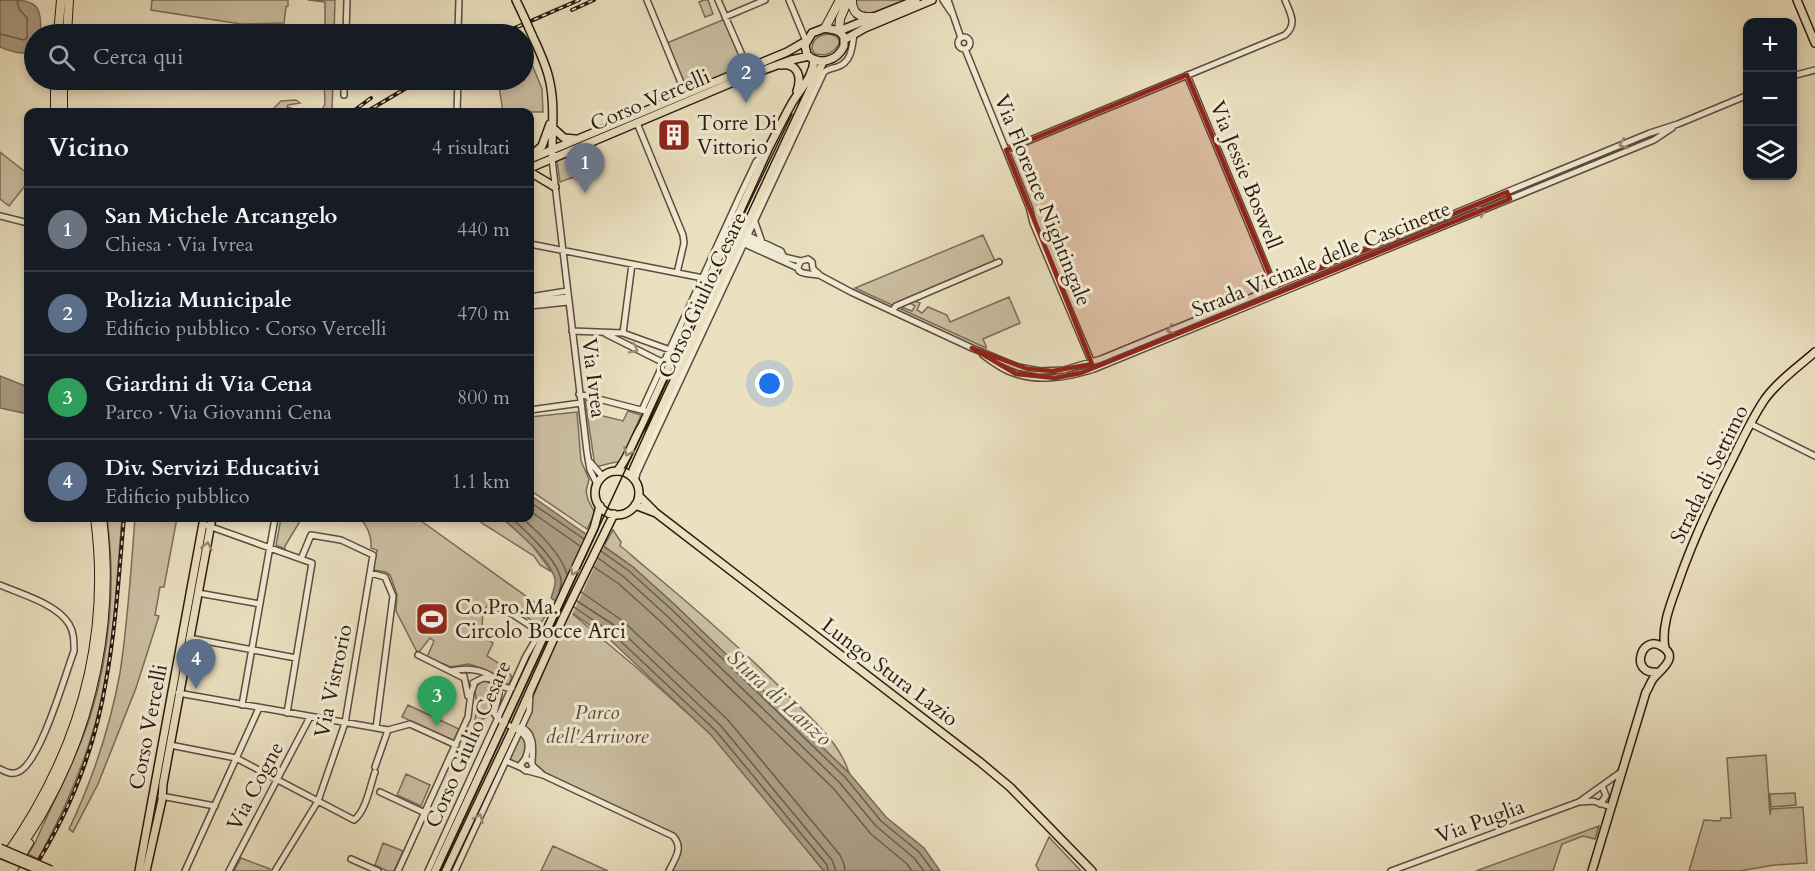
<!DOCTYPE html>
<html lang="it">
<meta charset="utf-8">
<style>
:root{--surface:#171b24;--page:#20242c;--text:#f1f3f6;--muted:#9ea1a6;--line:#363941;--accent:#7c3aed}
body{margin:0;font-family:Cardo,serif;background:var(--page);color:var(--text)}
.controls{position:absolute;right:18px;top:18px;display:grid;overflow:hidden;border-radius:12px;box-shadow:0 3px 9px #0003}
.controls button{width:54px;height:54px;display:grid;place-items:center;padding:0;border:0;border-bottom:2px solid var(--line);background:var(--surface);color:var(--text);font:30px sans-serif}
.you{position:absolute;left:770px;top:384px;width:21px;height:21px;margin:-15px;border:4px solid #fff;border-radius:50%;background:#1a73e8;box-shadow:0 0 0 9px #1a73e833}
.badge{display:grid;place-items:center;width:39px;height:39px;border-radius:50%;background:var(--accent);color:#fff;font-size:20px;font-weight:700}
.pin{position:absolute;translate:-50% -50px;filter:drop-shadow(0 2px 3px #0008)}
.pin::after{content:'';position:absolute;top:32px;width:21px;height:18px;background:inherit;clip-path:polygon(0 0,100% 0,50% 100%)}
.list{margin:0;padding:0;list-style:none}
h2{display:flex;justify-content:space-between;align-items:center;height:78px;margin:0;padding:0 24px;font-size:26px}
h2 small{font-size:20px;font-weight:400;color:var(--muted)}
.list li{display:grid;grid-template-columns:39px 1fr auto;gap:18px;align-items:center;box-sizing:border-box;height:84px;padding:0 24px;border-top:2px solid var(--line)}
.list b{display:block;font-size:22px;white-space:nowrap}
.list p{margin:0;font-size:20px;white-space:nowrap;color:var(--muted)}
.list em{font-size:20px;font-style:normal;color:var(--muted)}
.icon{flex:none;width:33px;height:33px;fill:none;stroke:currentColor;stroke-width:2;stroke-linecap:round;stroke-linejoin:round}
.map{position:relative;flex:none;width:1815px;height:871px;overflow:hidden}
.search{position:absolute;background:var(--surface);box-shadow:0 3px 9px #0003;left:24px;top:24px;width:510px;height:66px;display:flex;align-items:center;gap:15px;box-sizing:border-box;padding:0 21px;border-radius:33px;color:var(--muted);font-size:22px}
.panel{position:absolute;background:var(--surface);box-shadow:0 3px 9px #0003;left:24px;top:108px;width:510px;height:414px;border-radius:12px}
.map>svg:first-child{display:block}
.green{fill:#cbbfa2;stroke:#7c6c5a;stroke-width:1.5}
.water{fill:#aa9d84;stroke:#786956;stroke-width:1.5}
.pier{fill:#ebe1c0}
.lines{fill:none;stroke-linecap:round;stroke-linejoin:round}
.shore{stroke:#6b5c4a;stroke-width:1.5}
.minor-casing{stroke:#5c4c3d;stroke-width:8}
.major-casing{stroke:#2c1a11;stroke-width:10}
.highway-casing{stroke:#2c1a11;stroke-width:10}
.minor{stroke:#f2ecd6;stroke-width:5}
.major{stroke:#ebe1c0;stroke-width:7}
.highway{stroke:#ebe1c0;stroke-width:8}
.tram{stroke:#2c1a11;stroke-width:1.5}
.rail-casing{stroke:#2c1a11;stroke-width:4}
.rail{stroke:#f2ecd6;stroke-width:1.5;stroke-dasharray:4.5;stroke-linecap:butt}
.major-bridge-casing{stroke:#2c1a11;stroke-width:10;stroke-linecap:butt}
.major-bridge{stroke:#ebe1c0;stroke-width:7}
.oneway{stroke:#998e7d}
.oneway2{stroke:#958771}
.marked{fill:#8f2418;fill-opacity:0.2;stroke:#8f2418;stroke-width:4.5;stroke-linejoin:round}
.labels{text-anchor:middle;stroke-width:6;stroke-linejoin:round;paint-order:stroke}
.street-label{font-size:21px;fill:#2c1a11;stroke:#f2ecd6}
.poi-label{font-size:21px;fill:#2c1a11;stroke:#f2ecd6;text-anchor:start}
.park-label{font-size:21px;font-style:italic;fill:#5c4c3c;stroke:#f2ecd6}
.water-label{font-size:22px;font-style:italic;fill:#5e4e3f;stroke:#f2ecd6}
</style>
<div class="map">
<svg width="1815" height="871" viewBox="0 0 1815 871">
<rect width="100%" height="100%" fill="#ebe1c0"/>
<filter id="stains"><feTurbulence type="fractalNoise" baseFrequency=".00333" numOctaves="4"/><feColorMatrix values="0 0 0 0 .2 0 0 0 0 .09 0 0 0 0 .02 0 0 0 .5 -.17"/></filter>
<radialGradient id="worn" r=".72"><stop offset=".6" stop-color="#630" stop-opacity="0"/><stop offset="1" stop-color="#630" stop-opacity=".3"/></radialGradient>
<!-- green -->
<path class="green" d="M152 0H288V6L286 7 284 23 241 24 151 10Z
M308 0H335L334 34H325V2Z
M704 0H708L713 14 705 17 699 2Z
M854 0H906C895 4 865 20 857 9 855 7 854 2 854 0Z
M725 19 745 67 687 91 667 43Z
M828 34C848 37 837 51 825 55L815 54 812 49C812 39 820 35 828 34Z
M524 45 542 89 543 112H503L498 80H524Z
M324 80H333L332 112H321L325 104Z
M296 100 300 103 288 105 287 107 294 109 297 112H270L281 101Z
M582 151 590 173H585L560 182 557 161Z
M0 152 28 174V182L9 206 0 199Z
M983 235 995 261 892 305 855 288Z
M1009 297 1020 323 983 339 986 346V348L901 309 904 308 912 311 915 306 910 303 915 301 920 303 917 310 922 313 928 307 947 315 950 322Z
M585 400 594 402 595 414 623 421 628 411 641 415 621 462C612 461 602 467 595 466Z
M577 412 581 461 589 479 586 491 588 500 595 513 587 529 530 490V417Z
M107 518H122C117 574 115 632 104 687 92 748 68 805 38 859L28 854 35 843C53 801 76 761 90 717 110 654 116 583 107 518Z
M135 518H177L164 587H160L155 615 159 616 136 688 98 784 73 832 69 829C93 779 110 727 120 673 128 621 131 569 135 518Z
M281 518H302L285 546V549L276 545Z
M360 518H417L548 612 539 626 520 612 504 605 502 606 491 602 483 611 482 628 484 631V637L493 643 487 656 505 667 512 677 509 684H505L496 675 475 666 468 664 451 667 427 657 434 641 430 638 419 652 416 650 396 611 397 594 390 575 386 572 373 570 377 550 371 548C372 536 368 527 360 518Z
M474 518H502L529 541 552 572 540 565 534 556Z
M613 530 621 542 620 546C629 552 636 560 644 566 695 608 744 651 791 698 812 719 840 743 849 773L675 605 633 567 604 546Z
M569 611 637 668 714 737 824 871H669L679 850 673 836 506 761Z
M486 681 494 685C499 696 490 703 491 715L483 719 475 720 477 708 475 688 481 682Z
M408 705 459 729 454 741 402 717Z
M1766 755 1770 815 1771 809 1803 807 1807 863 1774 865 1740 871H1689L1704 820 1720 821 1721 818H1731L1727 758Z
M406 774 430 785 421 806 397 795Z
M1795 793 1796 805 1771 807 1770 794Z
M1599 826 1595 839 1583 836 1562 844 1553 871H1476Z
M1049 837 1081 871H1039L1036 865Z
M383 843 403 851 394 871H387L375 865Z
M553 846 608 871H541Z
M241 858 270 869 269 871H234Z"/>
<!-- water -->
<path class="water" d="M0 0C31 0 44 0 40 34H34V52C23 55 11 52 0 47Z
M0 376 28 387V414L0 408Z
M530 495 633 567 675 605 849 773 886 817 924 848 940 871H824L711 735 608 638 551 598C553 592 556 585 555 579 550 559 517 531 502 518H530Z"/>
<!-- pier -->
<path class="pier" d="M587 531 605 544 571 617 554 603Z"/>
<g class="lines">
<!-- shore -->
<path class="shore" d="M0 34 24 40 27 38V18L19 9 17 0
M530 502 584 539
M530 511 580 546
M511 518C525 530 560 562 561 581 562 583 560 589 559 591
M522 518C539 533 560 552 567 574
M601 551 629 571 671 609 845 777 881 821 919 852 933 871
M598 558 624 577 666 615 839 782 876 826 914 858 924 871
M594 567 619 584 660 621 833 788 871 834 907 864 912 871
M581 592 623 621 728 720 840 855 844 864 845 871
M577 601 617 627 721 726 832 860 836 871
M574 607 612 633 716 731 827 865 828 871"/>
<!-- minor casing -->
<g class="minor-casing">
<path id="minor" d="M647 0 686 95
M718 0 749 71
M789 0 806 41
M943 0 951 12
M948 0 961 38
M725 17 765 0
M458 30 459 0
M346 34 347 0
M958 43a6 6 0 1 1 12 0a6 6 0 1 1-12 0Z
M965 49 1029 207 1033 223 1092 363
M1187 75 1275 288
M1792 76 1815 70
M344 95V80
M457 112 458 80
M637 123 683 235 684 243 677 273
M1006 150 1285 35C1298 24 1290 13 1285 0
M552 159 587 452 590 470 597 484
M0 216 28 223
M755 222 762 242
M729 231 784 257 801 261
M747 235 781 251 783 255
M727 236 798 268
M530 244 703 278
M813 269 821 276 851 292 972 348 1018 367 1040 371 1064 370 1101 359 1650 133 1678 124 1748 95
M813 269 812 262 808 259 801 261C791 276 810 273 819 275
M530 297 567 291
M530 301 568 297
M530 306 568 302
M892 311 896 306 999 262
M572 331 623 333 670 350
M623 333 632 264
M606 334 664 363
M983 355C991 361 999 367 1008 371 1036 383 1066 378 1094 369L1654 140 1672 128
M579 394 645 411
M530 410 581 403
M642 410 738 200 756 162 765 152
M1751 424 1815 456
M590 462 603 477
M635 481 637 473 824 72C829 68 831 69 837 67 852 62 852 47 854 34
M203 524 312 563 287 713
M370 573 385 577 393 596 376 728
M0 585C21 594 57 604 69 624 74 632 74 641 74 651 65 675 40 764 18 772 12 775 6 772 0 769
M198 593 260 604
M493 606 512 614 543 634
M189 638 296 658
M418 655 464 678
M451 671C465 668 478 668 491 676 499 682 501 689 512 688
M464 676 468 696
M497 682 499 694 494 713C503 731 539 726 525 759
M473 683 483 678 493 679
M178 693 388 730 410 724 456 745
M242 705 275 518
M519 727C535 731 533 749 532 762
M170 745 236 758 354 820C366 811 370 786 375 772
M506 761 522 768
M533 766 531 770 526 771 522 768 521 764 525 759 530 760 533 766 542 774
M375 767 388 730
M528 771 543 775 673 836C684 848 675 858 669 871
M380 792 425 813
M161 796 215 806
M1581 802 1593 801 1611 807
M1600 804 1606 796 1603 788
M351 859 378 871
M185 871 259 708
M229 871 310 717
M275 871 318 801 345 723 373 555 341 540 311 535 301 559
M398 871 468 717 471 693 475 682
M428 871 526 656 539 634 547 629
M455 871 529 711 530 694
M1391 871 1579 802 1621 772"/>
</g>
<!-- major casing -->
<g class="major-casing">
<path id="major" d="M516 0 524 17
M1797 0 1815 43
M825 28 839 31 844 37V46C837 61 820 66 807 55L805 45 812 33Z
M839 31 916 0
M532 35C539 50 547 66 550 83 555 106 552 130 552 153
M844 40 865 28 932 0
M781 65C798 63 802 77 797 91
M553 128 564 138 575 139
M532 155 542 146 550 124
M530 159 787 52 806 41
M530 168 750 75 791 60 809 56
M530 172 555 187
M617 471C628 459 633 440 642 426L769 147C777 132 784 117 792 103 801 88 813 77 814 60
M595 493a22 22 0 1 1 44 0a22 22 0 1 1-44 0Z
M633 478V470L651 430 823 62
M639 496 654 511
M635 505 656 513 980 762 1010 787 1092 871
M1665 648C1661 628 1670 605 1677 586 1692 542 1711 501 1732 460 1742 440 1752 418 1765 399 1778 381 1798 367 1815 352
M139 871 204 518
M146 871 162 800 163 784 212 518
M435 871 594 528 600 506
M446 871 514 727 563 618 614 514
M1592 871 1646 692C1649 688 1650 683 1653 679 1660 670 1681 657 1661 646 1641 634 1628 676 1659 672"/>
</g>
<!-- highway casing -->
<g class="highway-casing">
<path id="highway" d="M852 0C852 13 859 18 872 17
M825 28 840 0
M839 31 840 19 848 0
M58 34 61 0
M67 34 69 0
M55 112V80
M63 112V80
M0 864C75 761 112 645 95 518
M3 871C18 851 33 831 44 810 94 722 115 618 102 518
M12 871 29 843"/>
</g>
<!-- minor -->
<use href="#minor" class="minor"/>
<!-- major -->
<use href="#major" class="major"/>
<!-- highway -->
<use href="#highway" class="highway"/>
<!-- tram -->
<path class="tram" d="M440 871 732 239 792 114"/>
<!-- rail casing -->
<g class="rail-casing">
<path id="rail" d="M572 10 594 0
M501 34 579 0
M352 112 371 98
M366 112 420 80
M32 871C69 814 95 748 106 681 116 627 119 572 124 518"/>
</g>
<!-- rail -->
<use href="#rail" class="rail"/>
<!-- major-bridge casing -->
<g class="major-bridge-casing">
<path id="major-bridge" d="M524 17 532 35
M0 848 51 870
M0 854 41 871"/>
</g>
<!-- major-bridge -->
<use href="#major-bridge" class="major-bridge"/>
</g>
<!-- one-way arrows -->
<defs><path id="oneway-chevron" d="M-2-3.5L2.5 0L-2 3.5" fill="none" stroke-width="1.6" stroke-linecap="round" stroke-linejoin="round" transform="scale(1.5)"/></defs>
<g class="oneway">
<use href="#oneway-chevron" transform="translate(1623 144) rotate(158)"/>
<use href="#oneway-chevron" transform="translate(1482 211) rotate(-22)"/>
<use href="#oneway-chevron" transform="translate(1171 330) rotate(158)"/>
<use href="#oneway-chevron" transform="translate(634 349) rotate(26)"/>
<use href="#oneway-chevron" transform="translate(479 818) rotate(-65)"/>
</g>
<g class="oneway2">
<use href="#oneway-chevron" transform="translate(628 452) rotate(114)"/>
<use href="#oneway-chevron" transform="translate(207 546) rotate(-79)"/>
<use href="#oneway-chevron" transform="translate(574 571) rotate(115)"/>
</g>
<!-- marked area -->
<path class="marked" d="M1187 75 1275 287 1507 192 1510 199 1081 373 1055 378 1016 374 972 348 1028 369 1053 371 1092 364 1006 150Z"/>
<!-- icons -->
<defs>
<g id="building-square" transform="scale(1.725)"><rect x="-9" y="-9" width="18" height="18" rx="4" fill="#8f2418" stroke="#f2ecd6"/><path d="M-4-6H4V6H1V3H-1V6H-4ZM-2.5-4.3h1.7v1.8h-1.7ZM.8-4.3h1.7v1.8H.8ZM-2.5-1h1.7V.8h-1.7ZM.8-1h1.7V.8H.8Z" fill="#fff"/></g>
<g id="stadium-square" transform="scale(1.725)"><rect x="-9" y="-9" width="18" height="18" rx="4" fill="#8f2418" stroke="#f2ecd6"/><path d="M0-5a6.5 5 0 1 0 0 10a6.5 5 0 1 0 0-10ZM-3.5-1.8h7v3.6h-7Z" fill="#fff"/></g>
</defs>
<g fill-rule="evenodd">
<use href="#building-square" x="674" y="135"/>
<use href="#stadium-square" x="432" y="619"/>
</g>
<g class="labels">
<!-- street labels -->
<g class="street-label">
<text transform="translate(650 100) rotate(-23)" y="7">Corso Vercelli</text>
<text transform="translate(1246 175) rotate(68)" y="7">Via Jessie Boswell</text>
<text transform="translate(1043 200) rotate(68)" y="7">Via Florence Nightingale</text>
<text transform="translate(1321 259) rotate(-22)" y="7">Strada Vicinale delle Cascinette</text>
<text transform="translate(702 295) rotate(-65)" y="7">Corso Giulio Cesare</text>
<text transform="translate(594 378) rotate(83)" y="7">Via Ivrea</text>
<text transform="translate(1709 474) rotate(-64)" y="7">Strada di Settimo</text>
<text transform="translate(890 672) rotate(37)" y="7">Lungo Stura Lazio</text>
<text transform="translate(333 681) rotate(-78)" y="7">Via Vistrorio</text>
<text transform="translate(148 727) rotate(-79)" y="7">Corso Vercelli</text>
<text transform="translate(468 744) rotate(-66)" y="7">Corso Giulio Cesare</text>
<text transform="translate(255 786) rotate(-62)" y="7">Via Cogne</text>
<text transform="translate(1480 821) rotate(-20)" y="7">Via Puglia</text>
</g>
<!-- poi labels -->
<g class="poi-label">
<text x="697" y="130">Torre Di<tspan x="697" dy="24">Vittorio</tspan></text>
<text x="455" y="614">Co.Pro.Ma.<tspan x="455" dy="24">Circolo Bocce Arci</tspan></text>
</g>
<!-- park labels -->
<g class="park-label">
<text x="597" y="719">Parco<tspan x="597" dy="24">dell'Arrivore</tspan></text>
</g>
<!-- water labels -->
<g class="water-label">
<text transform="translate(780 697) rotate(42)" y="8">Stura di Lanzo</text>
</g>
</g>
<rect width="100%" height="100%" filter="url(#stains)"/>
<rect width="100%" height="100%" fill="url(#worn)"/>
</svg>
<div class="controls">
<button>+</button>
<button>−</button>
<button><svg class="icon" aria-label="layers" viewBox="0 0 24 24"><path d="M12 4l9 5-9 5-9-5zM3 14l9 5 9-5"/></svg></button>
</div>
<div class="you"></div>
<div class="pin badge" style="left:585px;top:193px;background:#6b7280">1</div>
<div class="pin badge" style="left:746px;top:103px;background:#5c6f8a">2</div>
<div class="pin badge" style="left:437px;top:726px;background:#2e9e5b">3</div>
<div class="pin badge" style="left:196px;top:689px;background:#5c6f8a">4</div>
<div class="search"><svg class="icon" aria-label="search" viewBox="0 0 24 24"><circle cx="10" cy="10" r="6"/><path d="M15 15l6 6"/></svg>Cerca qui</div>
<section class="panel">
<h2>Vicino<small>4 risultati</small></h2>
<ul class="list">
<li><span class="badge" style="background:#6b7280">1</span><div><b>San Michele Arcangelo</b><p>Chiesa · Via Ivrea</p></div><em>440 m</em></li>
<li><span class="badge" style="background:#5c6f8a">2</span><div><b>Polizia Municipale</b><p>Edificio pubblico · Corso Vercelli</p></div><em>470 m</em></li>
<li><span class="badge" style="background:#2e9e5b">3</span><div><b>Giardini di Via Cena</b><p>Parco · Via Giovanni Cena</p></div><em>800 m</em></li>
<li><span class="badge" style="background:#5c6f8a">4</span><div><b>Div. Servizi Educativi</b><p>Edificio pubblico</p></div><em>1.1 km</em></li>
</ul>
</section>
</div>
